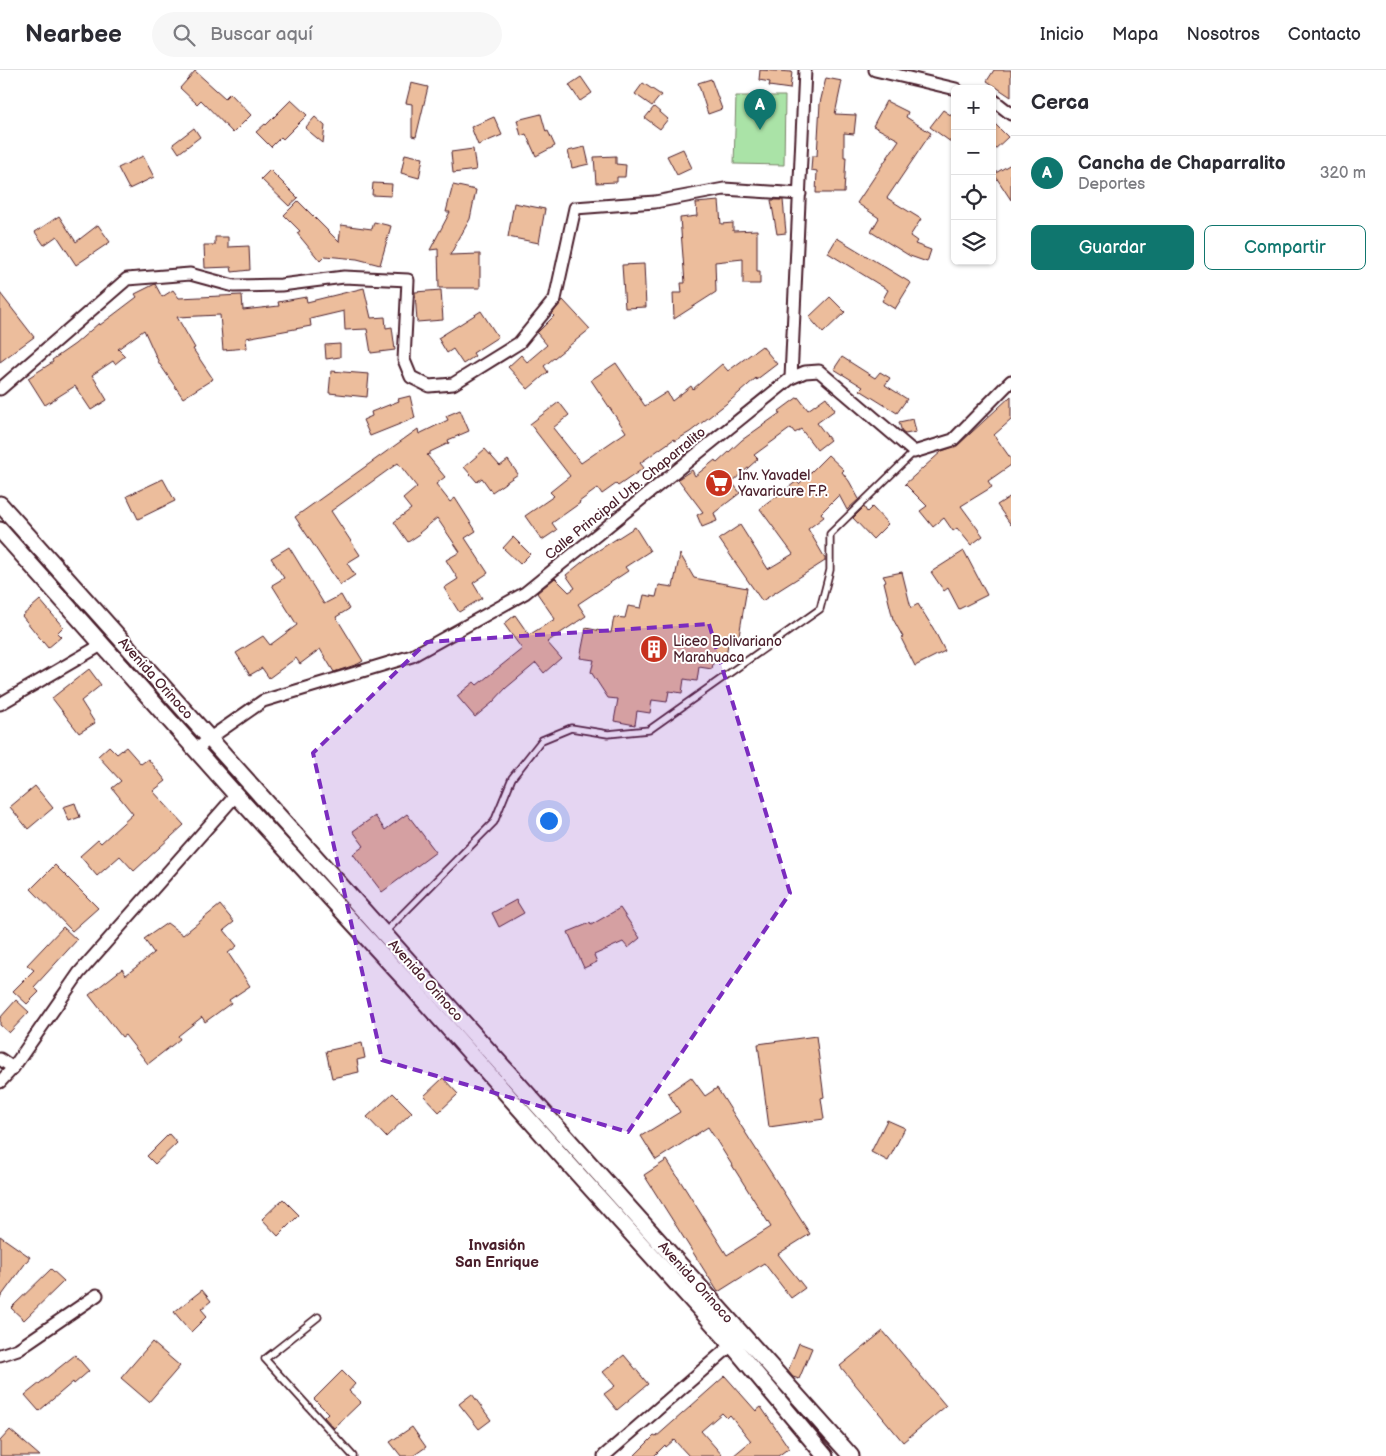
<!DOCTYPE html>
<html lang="es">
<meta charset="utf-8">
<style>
:root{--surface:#fff;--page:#f7f7f7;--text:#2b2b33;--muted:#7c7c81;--line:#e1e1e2;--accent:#0f766e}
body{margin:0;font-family:"Balsamiq Sans",sans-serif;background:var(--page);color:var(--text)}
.controls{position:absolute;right:15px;top:15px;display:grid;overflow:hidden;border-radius:8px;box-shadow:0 1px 4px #0004}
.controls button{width:45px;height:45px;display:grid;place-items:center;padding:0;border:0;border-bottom:1px solid var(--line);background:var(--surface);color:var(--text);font:25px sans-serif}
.you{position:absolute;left:548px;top:750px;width:18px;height:18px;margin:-12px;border:4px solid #fff;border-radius:50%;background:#1a73e8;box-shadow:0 0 0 8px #1a73e833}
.badge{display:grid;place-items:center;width:32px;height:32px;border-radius:50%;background:var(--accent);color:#fff;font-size:16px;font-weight:700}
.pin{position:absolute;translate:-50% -41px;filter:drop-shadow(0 1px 2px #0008)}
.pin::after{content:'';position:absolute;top:26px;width:18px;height:15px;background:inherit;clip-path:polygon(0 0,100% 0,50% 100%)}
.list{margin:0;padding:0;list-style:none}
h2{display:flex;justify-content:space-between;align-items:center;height:65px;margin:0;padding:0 20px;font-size:21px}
h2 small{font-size:16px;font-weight:400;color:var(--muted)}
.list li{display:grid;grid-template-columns:32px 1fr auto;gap:15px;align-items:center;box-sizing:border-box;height:75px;padding:0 20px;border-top:1px solid var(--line)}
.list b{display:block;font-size:19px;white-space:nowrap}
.list p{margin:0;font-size:16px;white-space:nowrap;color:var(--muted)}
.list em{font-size:16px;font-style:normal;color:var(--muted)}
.actions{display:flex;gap:10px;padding:15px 20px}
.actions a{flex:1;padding:11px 0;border:1px solid var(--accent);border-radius:8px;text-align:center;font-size:18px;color:var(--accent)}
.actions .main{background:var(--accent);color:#fff}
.icon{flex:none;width:28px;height:28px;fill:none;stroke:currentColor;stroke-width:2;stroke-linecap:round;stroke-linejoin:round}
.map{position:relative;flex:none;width:1011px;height:1386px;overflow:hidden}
header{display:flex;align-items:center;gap:30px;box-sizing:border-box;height:70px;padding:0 25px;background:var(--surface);border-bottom:1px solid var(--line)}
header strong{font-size:24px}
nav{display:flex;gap:28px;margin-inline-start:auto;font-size:18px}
.search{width:350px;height:45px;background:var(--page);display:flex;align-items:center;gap:12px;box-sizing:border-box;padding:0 18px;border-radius:28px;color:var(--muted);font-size:19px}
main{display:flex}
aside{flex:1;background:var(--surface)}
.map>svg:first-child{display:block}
.green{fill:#aae3a7;stroke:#7a8169}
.building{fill:#ecbd9c;stroke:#4a1f2b}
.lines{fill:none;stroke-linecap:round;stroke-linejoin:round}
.service-casing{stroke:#4a1f2b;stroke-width:9}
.minor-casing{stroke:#4a1f2b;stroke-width:15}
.tertiary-casing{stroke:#4a1f2b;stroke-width:19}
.service{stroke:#fff;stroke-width:5.5}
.minor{stroke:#fff;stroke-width:11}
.tertiary{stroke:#fff;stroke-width:15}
.marked{fill:#7b2cbf;fill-opacity:0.2;stroke:#7b2cbf;stroke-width:4;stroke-dasharray:10 6;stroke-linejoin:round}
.labels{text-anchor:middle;stroke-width:4;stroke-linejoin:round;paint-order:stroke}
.poi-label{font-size:14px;fill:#4a1f2b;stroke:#fff;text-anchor:start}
.street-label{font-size:14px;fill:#4a1f2b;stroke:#fff}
.neighbourhood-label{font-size:15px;font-weight:bold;fill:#4a1f2b;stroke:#fff}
</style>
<header>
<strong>Nearbee</strong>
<div class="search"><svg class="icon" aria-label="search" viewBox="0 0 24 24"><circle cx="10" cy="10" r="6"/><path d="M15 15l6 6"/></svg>Buscar aquí</div>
<nav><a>Inicio</a><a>Mapa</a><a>Nosotros</a><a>Contacto</a></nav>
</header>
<main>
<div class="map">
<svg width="1011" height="1386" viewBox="0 0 1011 1386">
<rect width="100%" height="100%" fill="#fff"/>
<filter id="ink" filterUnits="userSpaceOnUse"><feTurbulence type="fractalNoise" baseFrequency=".02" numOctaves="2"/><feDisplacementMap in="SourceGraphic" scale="10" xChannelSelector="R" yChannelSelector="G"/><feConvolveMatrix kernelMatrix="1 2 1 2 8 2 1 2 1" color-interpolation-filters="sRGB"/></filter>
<g filter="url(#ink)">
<!-- green -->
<path class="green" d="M736 26H785L784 95 734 94Z"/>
<!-- building -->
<path class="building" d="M760 0 792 2 790 19 769 16 770 12 759 10Z
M994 0H1011V27L987 11Z
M195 1 225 28 230 23 251 45 233 63 201 30 197 34 180 18Z
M581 7 592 23 580 31 569 15Z
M826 8 842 11 835 44 856 45 854 64 844 63V87H846L844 123H816L817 101 811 100 812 86H817L820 33Z
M711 9 722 39 708 44 698 13Z
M411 13 428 17 416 67 412 66V34L406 33Z
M643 13 661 25 652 36 635 24Z
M291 30 307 45 283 69 281 67 271 77 256 62 265 54 266 55Z
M886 31 908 42 906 47 931 63 887 128 921 149 910 166 917 171 915 174 931 180 927 192 910 186 871 162 879 148 857 133 899 70 873 56Z
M654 37 668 49 660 59 645 48Z
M943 40 955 48V75L930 57Z
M541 44 546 62 548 61 555 76 536 86 526 64 521 66 517 50Z
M315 47 325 56 323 73 305 58Z
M494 47 502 65 478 75 471 57Z
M992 51 1008 67 992 82Z
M194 58 200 67 179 83 173 74Z
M585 77 589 94 572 98 568 81Z
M473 79 476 100 453 103 451 82Z
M683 79 692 98 677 105 667 86Z
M405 84 423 88 419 108 401 103Z
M143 86 154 107 129 119 118 98Z
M616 86V94L626 95 625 107H617V112L596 113 594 87Z
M1011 94V130L994 104Z
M270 100 298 128 289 136 261 109Z
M373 113 392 114 391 126 372 125Z
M453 115 476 120 470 149 450 185 480 184V218H439L438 179 430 180 450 142H446Z
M771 130H783L786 163 777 164Z
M298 131 339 172 341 155 372 159 374 152 391 156 380 195 357 189 325 186 320 191 297 163 300 161 284 145Z
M719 131 721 154 733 153V161L757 160V201H760V214H743V189L715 192 716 222 674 249 673 223H682L681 213H685L680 148 697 146 696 133Z
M514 133 545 139 539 173 508 167Z
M59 146 76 172 98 155 110 172 76 195 57 166 44 175 35 162Z
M215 167H228V177L249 176 250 200 232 202 231 197 205 198 204 175H215Z
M837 168 911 213 895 239 882 231 888 220 828 183Z
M644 194 646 237 625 238 622 195Z
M155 214 162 227 173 220 179 228 242 225 243 240 279 236 278 232 306 227 307 232 364 218 371 248 385 247 386 258 392 257 395 280 371 283 367 259 345 260 344 241 310 249 311 256 246 268 247 278 223 280 220 245 177 247 195 278 193 279 213 309 183 328 159 293 144 260 118 279 125 286 115 294 113 291 92 305 107 330 91 340 75 316 45 335 28 308 53 292 52 290 75 274 99 253 100 255 137 227 135 224Z
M441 220 443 250 417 252 415 222Z
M0 223 34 267 0 292Z
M830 227 845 242 823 263 809 247Z
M563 230 590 259 544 296 548 302 528 319 508 297 521 285 527 292 547 275 537 263 554 246 552 244Z
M481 241 498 267 473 283 475 286 463 294 453 279 447 283 438 268Z
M340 274V287L326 289 325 275Z
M762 276 777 294 756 310V308L731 330 690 362 675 371 674 369 640 393 644 398 618 416 616 414 602 424 598 418 579 432 580 433 552 453 557 460 542 470 525 446 554 426 550 422 570 406 530 354 559 332 569 345 553 358 581 393 626 362 591 310 616 293 645 336 667 322 672 331 691 316 693 319 722 294 728 301Z
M842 287 875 308 880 302 890 308 885 315 907 329 897 343 860 320 863 317 834 299Z
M331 301 369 304 367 327 329 323Z
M410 326 415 348 370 366 363 350 372 346 371 342 399 331 398 329Z
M1011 326V350L994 365 1011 389V395L988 411 992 417 961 436 983 466 971 475 957 458 953 461 944 448 933 457 920 441 927 436 905 414 942 381 958 375Z
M798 327 808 340 826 327 835 340 817 353 830 370 817 380 801 359 795 363 791 358 754 385 758 389 732 412 740 423 714 443 717 451 702 457 697 445 703 442 678 409 692 400 695 406 715 390 717 393 742 370 780 343 779 341Z
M460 340 469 361 448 370 449 373 430 382V384L427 385 445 407 436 414 450 432 455 428 476 461 465 468 488 503 473 513 482 528 459 542 444 518 458 509 446 490 460 482 437 448 419 463 420 464 408 472 394 452 411 439 403 429 417 417 398 393 331 441 360 485 347 493 355 505 340 515 295 447 418 359 419 364 448 350 446 346Z
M913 349 916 362 905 364 902 362 899 352Z
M485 379 500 396 508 390 518 404 492 422 482 408 477 412 464 397Z
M828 385 844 400 842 402 849 411 859 429 847 440 839 425 821 443 824 447 808 459 825 488V491L762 531 719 469 740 455 768 499 793 484 760 439 797 411 799 414Z
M163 409 175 431 138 449 127 426Z
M1011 426V455L997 435Z
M864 437 867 442 872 437 888 454 873 469 853 448Z
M635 457 650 481 625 497 628 501 578 534 586 546 547 572 561 588 544 603 536 593 506 618 492 633 475 647 457 626 474 612 477 615 522 579 504 554 515 545 529 565 555 549 537 523 555 508 569 522 575 518 566 505 591 485Z
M513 467 530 484 520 494 503 478Z
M289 477 324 534 341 525 349 539 336 547 363 591 358 594 334 602 320 579 300 594 296 588 269 608 262 598 250 605 236 583 263 566 270 575 297 555 272 515 284 508 271 488Z
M964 481 987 525 959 539 948 518 944 521 931 502Z
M680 484 694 508 747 518 739 566 729 565 726 588 714 587 712 599 699 597 697 611 684 609 682 623 669 621 667 632 652 630 650 643 637 641 635 655 614 651 618 629 608 628 591 602 594 590 580 588 586 558 611 563 614 547 625 548 628 536 641 538 644 525 656 527 659 515 673 517Z
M902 502 911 538 918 534 933 558 945 581 915 596 901 568 903 567 893 549 884 512 886 511 883 506Z
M40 530 63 557 57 563 61 567 48 578 22 546Z
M89 599 101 615 81 631 95 653 79 663 52 628Z
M109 676 117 684 126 677 141 694 148 689 166 711 153 721 184 755 134 801 120 786 97 806 80 786 98 770 101 773 133 744 112 718 121 711 98 686Z
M35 716 53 738 28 759 10 737Z
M75 733 80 747 69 751 63 737Z
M407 744 436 782 382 822 353 784 364 776 353 761 375 746 385 760Z
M55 795 98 838 72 861 31 819Z
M516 830 524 843 499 857 492 843Z
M220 835 234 852 224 860 237 876 228 883 250 916 229 930 231 933 205 952 202 947 178 966 180 969 148 994 125 965 122 967 89 925 122 899 126 905 154 883 144 869 167 853 183 865Z
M620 838 640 868 628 878 623 872 594 885 597 892 584 898 568 862 590 853 591 855Z
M63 857 77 870 34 917 39 922 27 934 13 921 34 900 27 895Z
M16 930 29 942 9 963 0 955V948Z
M816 966 824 1027 821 1028 824 1049 769 1057 758 974Z
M362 973 365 988 357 990 359 1002 332 1008 326 981Z
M691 1007 705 1026 717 1018 810 1164 778 1184 805 1218 791 1228 764 1193 718 1222 644 1105 667 1090 727 1185 771 1157 708 1057 656 1090 641 1066 680 1042 668 1023Z
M443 1008 458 1024 439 1042 424 1026Z
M393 1023 412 1042 386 1067 367 1047Z
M887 1050 905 1058 888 1091 871 1082Z
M169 1064 177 1073 155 1094 147 1086Z
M283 1129 299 1145 278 1166 262 1149Z
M0 1166 30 1187 0 1228Z
M51 1199 64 1211 24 1250 11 1238Z
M202 1220 211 1231 201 1239 207 1246 191 1262 174 1242Z
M883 1261 946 1336 903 1372 840 1296Z
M152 1272 180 1296 149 1332 121 1308Z
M799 1273 812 1278 799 1309 793 1307 788 1301Z
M75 1285 89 1301 74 1314 73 1312 39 1341 25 1325Z
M624 1285 648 1314 617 1340 604 1324 615 1316 603 1302Z
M342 1301 355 1314 349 1321 361 1332 334 1358 324 1347 328 1343 314 1329Z
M725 1306 756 1341 761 1337 789 1378 778 1386H733L751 1371 730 1345 727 1348 722 1343 701 1361 723 1386H689L674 1370 666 1377 665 1375 654 1386H634L654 1366 656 1367Z
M472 1324 491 1350 479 1359 459 1334Z
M412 1357 426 1377 413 1386H401L390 1372Z
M10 1360 40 1386H0V1371Z"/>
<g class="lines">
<!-- service casing -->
<g class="service-casing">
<path id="service" d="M384 863 494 752 512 708 542 670 571 658 608 664 649 660 820 539 830 500V464L914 382
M318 1247 265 1289 353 1386"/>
</g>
<!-- minor casing -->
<g class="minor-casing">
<path id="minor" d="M875 0 956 19
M992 29 1011 44
M791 308 805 302 819 301 914 382 953 370 1011 311
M0 319 127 209 190 204 234 216 281 215 344 207 408 210 404 290 411 307 429 316 453 314 519 273 555 229 575 138 655 132 724 119 800 124
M0 634 103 574
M196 680 210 668 263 631 412 586 525 523 791 308 805 0
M0 989 13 998
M0 1012 13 998 79 903 236 725
M0 1285 18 1279 97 1225
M604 1386 736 1271"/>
</g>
<!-- tertiary casing -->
<g class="tertiary-casing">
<path id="tertiary" d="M0 434 851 1386
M0 460 236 725 409 914 567 1092 732 1275 825 1386"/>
</g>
<!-- service -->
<use href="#service" class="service"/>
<!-- minor -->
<use href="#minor" class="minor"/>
<!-- tertiary -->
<use href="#tertiary" class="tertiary"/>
</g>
</g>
<!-- marked area -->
<path class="marked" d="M709 554 790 823 628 1062 382 990 313 683 427 572Z"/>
<!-- icons -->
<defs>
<g id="supermarket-disc" transform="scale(1.4375)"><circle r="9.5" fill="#c8321e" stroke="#fff"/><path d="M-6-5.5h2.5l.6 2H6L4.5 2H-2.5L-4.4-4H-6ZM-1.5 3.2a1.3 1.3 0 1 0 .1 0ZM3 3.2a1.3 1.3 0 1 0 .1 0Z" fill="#fff"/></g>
<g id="building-disc" transform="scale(1.4375)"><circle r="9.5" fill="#c8321e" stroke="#fff"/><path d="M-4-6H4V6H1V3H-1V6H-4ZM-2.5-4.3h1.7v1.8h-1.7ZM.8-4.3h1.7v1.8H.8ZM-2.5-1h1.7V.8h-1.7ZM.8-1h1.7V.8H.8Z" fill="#fff"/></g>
</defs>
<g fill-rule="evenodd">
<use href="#supermarket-disc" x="719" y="413"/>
<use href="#building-disc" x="654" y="579"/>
</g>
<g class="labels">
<!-- poi labels -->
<g class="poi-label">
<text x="738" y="410">Inv. Yavadel<tspan x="738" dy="16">Yavaricure F.P.</tspan></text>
<text x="673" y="576">Liceo Bolivariano<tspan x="673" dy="16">Marahuaca</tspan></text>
</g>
<!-- street labels -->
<g class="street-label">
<text transform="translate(625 423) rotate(-39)" y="5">Calle Principal Urb. Chaparralito</text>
<text transform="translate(156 608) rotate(48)" y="5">Avenida Orinoco</text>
<text transform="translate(426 910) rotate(48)" y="5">Avenida Orinoco</text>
<text transform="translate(696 1212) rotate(48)" y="5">Avenida Orinoco</text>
</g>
<!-- neighbourhood labels -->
<g class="neighbourhood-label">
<text x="497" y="1180">Invasión<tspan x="497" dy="17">San Enrique</tspan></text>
</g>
</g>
</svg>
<div class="controls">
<button>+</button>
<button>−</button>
<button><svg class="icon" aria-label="locate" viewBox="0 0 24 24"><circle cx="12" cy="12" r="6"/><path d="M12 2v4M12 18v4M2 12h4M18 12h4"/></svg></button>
<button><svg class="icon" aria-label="layers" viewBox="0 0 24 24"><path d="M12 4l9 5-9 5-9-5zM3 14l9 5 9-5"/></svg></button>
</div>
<div class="you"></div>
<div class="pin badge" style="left:760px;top:60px">A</div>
</div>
<aside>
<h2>Cerca<small></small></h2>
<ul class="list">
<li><span class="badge">A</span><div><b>Cancha de Chaparralito</b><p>Deportes</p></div><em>320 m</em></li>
</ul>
<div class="actions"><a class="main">Guardar</a><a>Compartir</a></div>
</aside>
</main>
